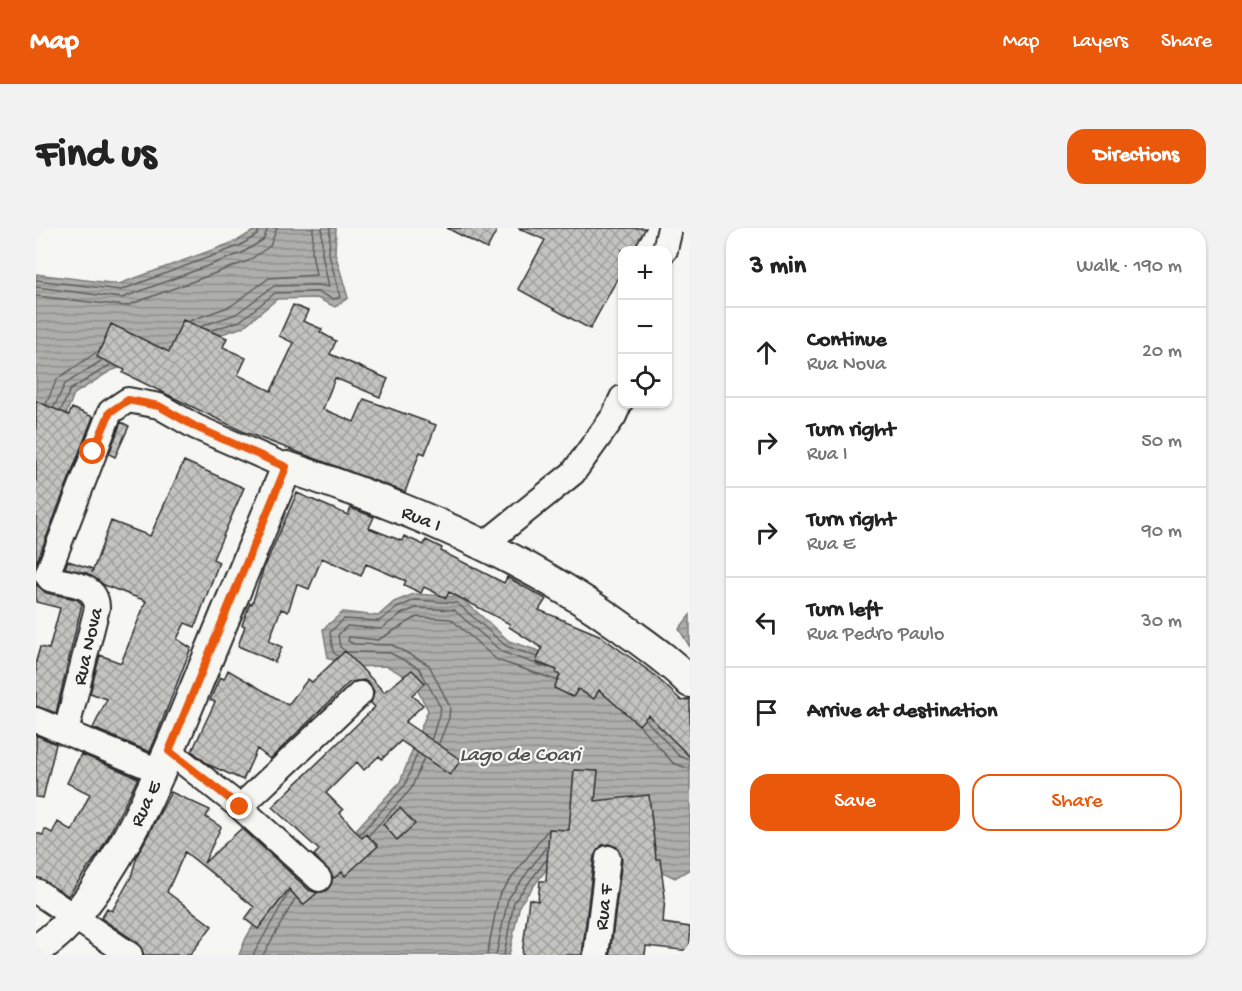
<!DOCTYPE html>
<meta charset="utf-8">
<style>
:root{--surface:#fff;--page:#f2f2f2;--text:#222;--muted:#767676;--line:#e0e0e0;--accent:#ea580c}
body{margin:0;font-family:"Gochi Hand",sans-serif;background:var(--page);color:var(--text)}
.controls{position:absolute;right:18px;top:18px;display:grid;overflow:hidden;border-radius:12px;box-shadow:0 2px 4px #0004}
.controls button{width:54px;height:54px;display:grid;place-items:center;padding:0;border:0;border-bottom:2px solid var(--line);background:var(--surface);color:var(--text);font:30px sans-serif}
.stop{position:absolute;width:18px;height:18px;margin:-14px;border:4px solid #ea580c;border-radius:50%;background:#fff}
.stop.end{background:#ea580c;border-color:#fff;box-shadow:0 2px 6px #0008}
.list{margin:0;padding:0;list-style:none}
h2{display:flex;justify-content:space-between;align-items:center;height:78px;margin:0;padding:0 24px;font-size:26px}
h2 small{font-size:20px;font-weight:400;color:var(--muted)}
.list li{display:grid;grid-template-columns:39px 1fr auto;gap:18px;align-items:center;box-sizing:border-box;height:90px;padding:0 24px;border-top:2px solid var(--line)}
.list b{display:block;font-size:22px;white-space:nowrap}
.list p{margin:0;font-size:20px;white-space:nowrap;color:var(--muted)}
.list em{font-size:20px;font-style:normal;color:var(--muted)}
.actions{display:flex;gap:12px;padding:18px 24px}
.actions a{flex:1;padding:14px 0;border:2px solid var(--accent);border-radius:18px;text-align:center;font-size:21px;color:var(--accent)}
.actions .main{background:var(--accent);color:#fff}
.icon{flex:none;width:33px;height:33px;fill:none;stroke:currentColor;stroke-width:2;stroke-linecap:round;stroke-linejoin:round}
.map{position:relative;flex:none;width:654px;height:727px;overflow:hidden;border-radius:18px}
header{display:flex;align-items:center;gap:36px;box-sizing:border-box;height:84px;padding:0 30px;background:var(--accent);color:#fff}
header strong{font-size:28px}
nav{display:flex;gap:33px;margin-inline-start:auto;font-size:21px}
.intro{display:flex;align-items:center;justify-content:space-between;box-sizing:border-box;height:144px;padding:0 36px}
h1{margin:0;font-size:42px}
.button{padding:15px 27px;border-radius:18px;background:var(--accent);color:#fff;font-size:21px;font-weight:700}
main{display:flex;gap:36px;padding:0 36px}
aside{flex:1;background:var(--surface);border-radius:18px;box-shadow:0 2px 4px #0004}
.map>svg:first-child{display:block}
.water{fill:url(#water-rules);stroke:#7a7a78;stroke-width:1.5}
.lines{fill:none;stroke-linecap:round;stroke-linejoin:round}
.shore{stroke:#5f5f5e;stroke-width:1.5}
.building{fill:url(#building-cross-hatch);stroke:#2b2b2b;stroke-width:1.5}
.minor-casing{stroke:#2b2b2b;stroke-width:28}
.tertiary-casing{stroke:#2b2b2b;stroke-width:34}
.minor{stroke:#f6f6f2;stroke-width:24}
.tertiary{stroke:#f6f6f2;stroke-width:30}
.route{stroke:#ea580c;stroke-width:8}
.labels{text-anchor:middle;stroke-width:4.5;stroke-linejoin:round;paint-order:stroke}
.street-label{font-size:20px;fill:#2b2b2b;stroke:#f6f6f2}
.water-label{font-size:21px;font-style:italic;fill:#525251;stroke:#f6f6f2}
</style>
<header>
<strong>Map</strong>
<nav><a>Map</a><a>Layers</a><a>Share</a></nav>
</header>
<div class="intro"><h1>Find us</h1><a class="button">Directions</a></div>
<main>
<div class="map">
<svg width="654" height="727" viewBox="0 0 654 727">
<defs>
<pattern id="water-rules" width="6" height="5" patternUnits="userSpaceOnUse" patternTransform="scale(1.5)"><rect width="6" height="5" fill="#aeaeab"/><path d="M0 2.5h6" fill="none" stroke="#8e8e8b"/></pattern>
<pattern id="building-cross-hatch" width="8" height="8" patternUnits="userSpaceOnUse" patternTransform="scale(1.5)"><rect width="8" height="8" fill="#c3c3c0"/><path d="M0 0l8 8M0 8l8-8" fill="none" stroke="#9f9f9c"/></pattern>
</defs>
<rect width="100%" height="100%" fill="#f6f6f2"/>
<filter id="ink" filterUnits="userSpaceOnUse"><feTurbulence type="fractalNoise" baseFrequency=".0167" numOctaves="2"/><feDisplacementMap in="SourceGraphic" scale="12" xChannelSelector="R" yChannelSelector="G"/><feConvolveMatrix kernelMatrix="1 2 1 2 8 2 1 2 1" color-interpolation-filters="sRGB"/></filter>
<g filter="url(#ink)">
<!-- water -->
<path class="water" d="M222 0H300L299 25 312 70 299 79 281 70 241 71 207 99 74 143 38 166 17 220 0 279V46L83 56 201 13Z
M378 366 424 369 473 413 566 444 654 521V641L639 650 616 639 598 605 532 613 484 676 473 727H203L210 710 249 644 303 620 364 554 392 482 376 452 351 438 313 439 292 430 287 401 307 384 342 388 358 374Z
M654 387V419L643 401Z"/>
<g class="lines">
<!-- shore -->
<path class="shore" d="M0 52 85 62 203 18 221 7 224 0
M0 59 86 70 206 25 227 12 232 0
M0 68 90 78 212 33 234 18 241 0
M153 93 195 78 233 50 280 47 276 25 277 0
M166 98 200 86 238 58 281 57 293 59 286 26V0
M176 102 204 93 239 65 281 64 298 71 304 69 293 26 294 0
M10 176 21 151 61 124
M18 179 29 156 65 133
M25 182 34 162 74 137
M308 422 304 419 302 407 311 398 345 401 365 386 380 380 418 382 466 424 512 440
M312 424 354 425 383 440 405 480 396 510
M302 428 297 424 294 404 308 391 343 393 361 380 379 372 421 375 470 418 501 429
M610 492 643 528 654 532
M604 498 637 535 654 541
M403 515 413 490 414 479 393 437 356 417 318 416 312 413 313 409 342 412 381 389 415 391 461 432 520 452
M324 606 369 557 381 526
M333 607 375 561 388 530
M217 727 253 664
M227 727 259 671
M451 727 463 667 511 603
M460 727 472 671 510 619
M468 727 478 674 510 632"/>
</g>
<!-- building -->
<path class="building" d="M411 0H462L451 21Z
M482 0H610L597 22H586V42L554 101 482 61 509 12Z
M257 77 272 83 267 93 286 101 284 104 300 113 294 126 352 151 344 169 299 150 287 181 318 194 328 171 400 197 389 226 384 224 369 264 208 204 87 145 89 142 61 129 75 96 133 124 147 92 191 110 187 119 210 130 202 147 235 163 258 115 243 108Z
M0 173 33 187 36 180 57 189 0 336Z
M85 194 93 198 79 229 73 226Z
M148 233 208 260 177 331 183 334 159 399 149 395 141 411 155 420 114 524 57 500 71 471 54 465 64 427 85 435 110 373 68 357 51 345 29 340 32 333 57 341 56 345 75 293 114 308Z
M261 265 312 287 315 280 338 289 333 300 366 313 368 308 388 317 390 312 406 320 405 323 468 355 471 349 510 371 503 382 563 407 616 445 646 473 654 471V529L612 487 603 497 563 462 558 471 542 461 537 469 518 460 524 447 520 445 521 442 500 434 506 420 473 399 474 396 413 364 410 370 388 359 385 365 368 357 370 353 330 336 325 348 286 330 273 361 261 356 252 384 245 381 233 413 246 419 239 434 202 418 209 398 206 397 214 375 216 376 227 342Z
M0 356 10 365 40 371 46 376 20 485 0 478V433L4 419 13 421 24 380 0 374Z
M309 423 348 464 376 442 389 455 376 467 387 477 369 494 425 532 414 547 365 513 346 531 343 528 328 542 321 534 290 565 307 582 304 585 326 610 330 606 342 618 309 648 306 644 298 650 278 627 283 622 236 579 339 479 335 475 338 463 334 456 328 452 314 454 234 531 221 521 207 552 173 537 156 523 179 474 174 472 184 449 188 451 192 442 252 477 272 451 276 454Z
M0 507 20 516 7 570 0 569Z
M45 526 102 550 65 622 32 668 0 649V605L7 607 9 601 16 605 22 594 36 603 54 566 31 555Z
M538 542 562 543 559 573 613 567 620 631H624L629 669 627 695 654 699V723L610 718 609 727H574L586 631 581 619 573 616 566 617 558 628 546 727H486L493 671 502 673 504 653H510L513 601 533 602Z
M135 564 174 582 170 589 185 599 168 635 206 600 273 662 281 665 267 677 253 661 222 701 209 691 218 679 149 624 131 664 176 698 154 727H108L102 715 65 690 71 680 76 683 95 649 101 628Z
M364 580 379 596 361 612 347 596Z"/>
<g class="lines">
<!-- minor casing -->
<g class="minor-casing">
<path id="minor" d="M629 22 634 0
M450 315 537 245 578 188 586 170
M0 492 123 543
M30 504 61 380C61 355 34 356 14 351L11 347 74 184 92 172 123 178 160 199 251 239
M133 523 204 579 283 651
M204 579 324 466
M0 663 94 727
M560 727 572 630"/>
</g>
<!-- tertiary casing -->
<g class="tertiary-casing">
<path id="tertiary" d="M0 722C79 673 135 517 171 432 197 368 224 303 251 239 370 279 484 325 587 400 610 417 634 433 654 454"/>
</g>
<!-- minor -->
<use href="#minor" class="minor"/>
<!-- tertiary -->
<use href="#tertiary" class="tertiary"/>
</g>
</g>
<g class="lines" filter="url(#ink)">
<!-- route -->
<path class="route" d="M57 224 74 184 92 172 123 178 160 199 250 239 133 523 204 579"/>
</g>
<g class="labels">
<!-- street labels -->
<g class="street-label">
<text transform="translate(386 289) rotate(22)" y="7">Rua I</text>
<text transform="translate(50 418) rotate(-77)" y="7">Rua Nova</text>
<text transform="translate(108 575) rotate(-65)" y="7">Rua E</text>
<text transform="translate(566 679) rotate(-83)" y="7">Rua F</text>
</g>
<!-- water labels -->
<g class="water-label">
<text x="484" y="532">Lago de Coari</text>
</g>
</g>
</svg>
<div class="controls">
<button>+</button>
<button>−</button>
<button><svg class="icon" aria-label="locate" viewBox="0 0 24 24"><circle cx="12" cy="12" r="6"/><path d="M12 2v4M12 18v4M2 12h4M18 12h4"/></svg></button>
</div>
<div class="stop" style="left:57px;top:224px"></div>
<div class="stop end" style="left:204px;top:579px"></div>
</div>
<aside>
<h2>3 min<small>Walk · 190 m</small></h2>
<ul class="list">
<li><svg class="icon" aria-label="ahead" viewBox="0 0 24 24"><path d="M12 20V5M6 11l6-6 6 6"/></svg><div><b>Continue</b><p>Rua Nova</p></div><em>20 m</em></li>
<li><svg class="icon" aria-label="right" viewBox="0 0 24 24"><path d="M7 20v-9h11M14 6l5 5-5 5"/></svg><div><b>Turn right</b><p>Rua I</p></div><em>50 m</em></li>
<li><svg class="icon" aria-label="right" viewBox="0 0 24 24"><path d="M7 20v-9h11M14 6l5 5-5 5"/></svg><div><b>Turn right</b><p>Rua E</p></div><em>90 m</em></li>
<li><svg class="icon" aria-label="left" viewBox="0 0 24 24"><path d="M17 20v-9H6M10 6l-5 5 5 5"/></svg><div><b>Turn left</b><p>Rua Pedro Paulo</p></div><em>30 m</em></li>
<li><svg class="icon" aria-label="arrive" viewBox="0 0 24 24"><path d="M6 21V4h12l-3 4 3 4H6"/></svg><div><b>Arrive at destination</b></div></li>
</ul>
<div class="actions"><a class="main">Save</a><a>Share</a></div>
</aside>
</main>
